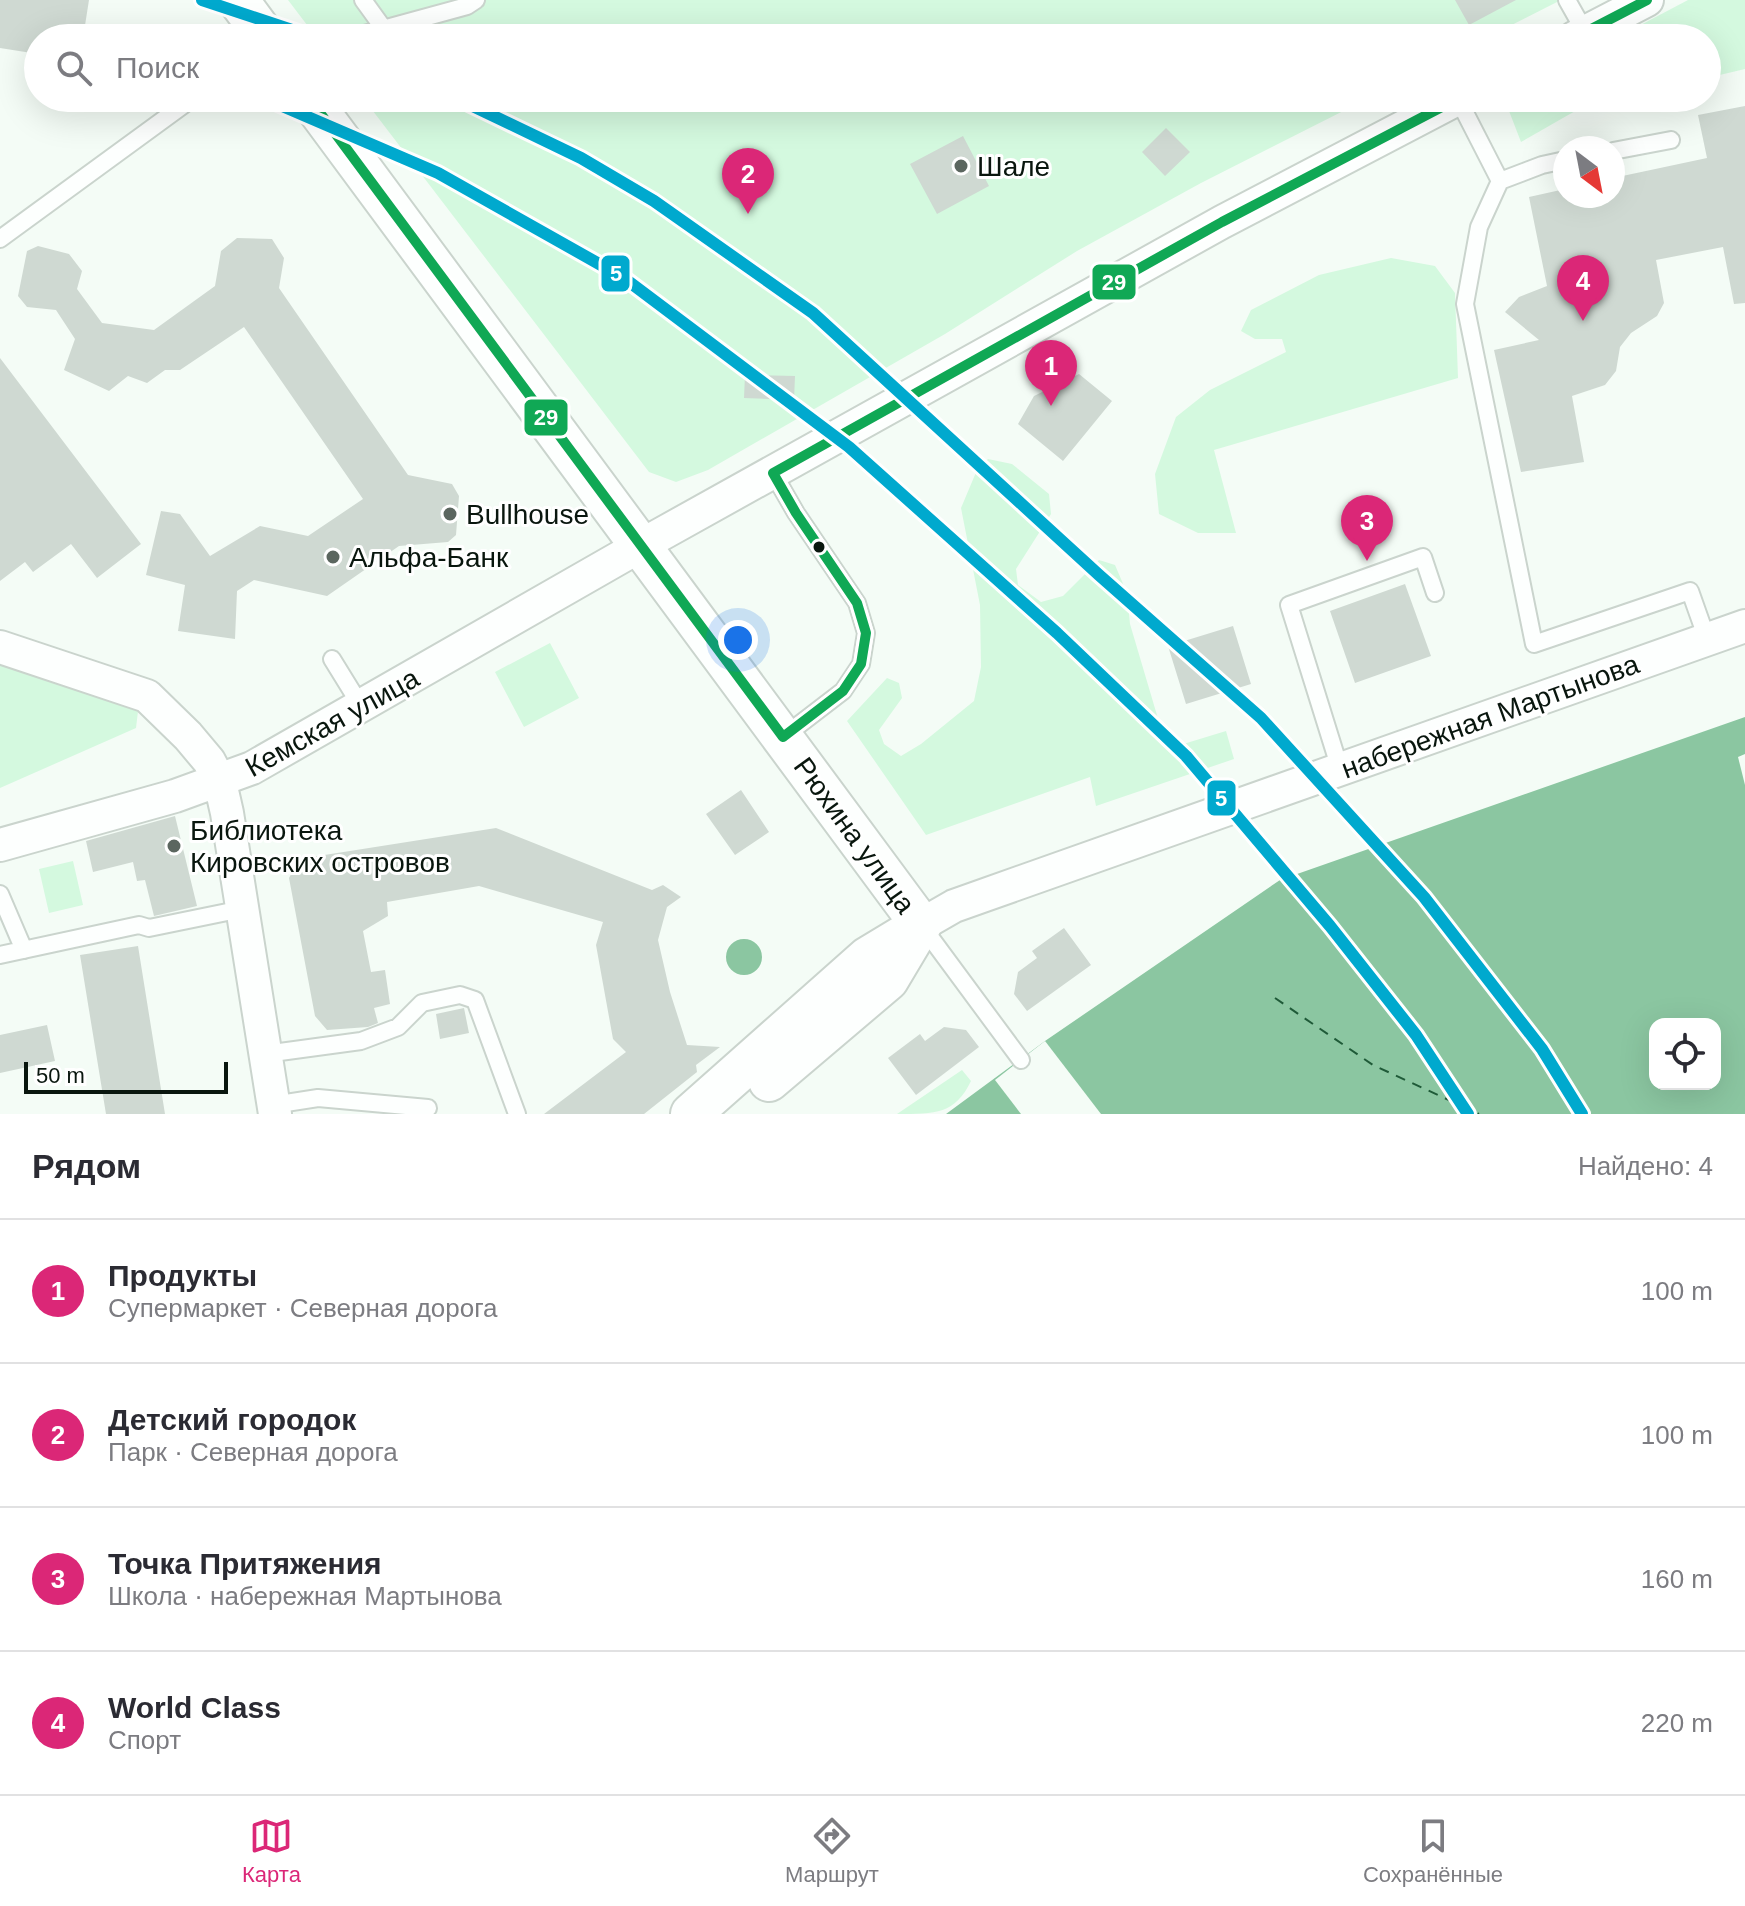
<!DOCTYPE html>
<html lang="ru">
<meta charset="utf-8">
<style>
:root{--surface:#fff;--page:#f7f7f7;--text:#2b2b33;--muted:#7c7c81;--line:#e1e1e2;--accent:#db2777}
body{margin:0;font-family:Helvetica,sans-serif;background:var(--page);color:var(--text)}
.controls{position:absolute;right:24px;bottom:24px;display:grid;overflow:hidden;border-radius:16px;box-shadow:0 8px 32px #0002}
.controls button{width:72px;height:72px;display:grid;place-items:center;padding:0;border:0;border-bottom:2px solid var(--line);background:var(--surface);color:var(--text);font:40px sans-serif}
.compass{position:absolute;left:1553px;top:136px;width:72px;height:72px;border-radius:50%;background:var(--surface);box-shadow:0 8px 32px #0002;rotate:148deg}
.scale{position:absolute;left:24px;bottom:20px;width:204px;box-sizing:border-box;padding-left:8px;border:4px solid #09160e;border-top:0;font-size:22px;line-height:28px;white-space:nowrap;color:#09160e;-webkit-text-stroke:6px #fff;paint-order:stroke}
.you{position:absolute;left:738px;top:640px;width:28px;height:28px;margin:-20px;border:6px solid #fff;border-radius:50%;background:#1a73e8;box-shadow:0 0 0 12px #1a73e833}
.badge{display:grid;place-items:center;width:52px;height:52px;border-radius:50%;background:var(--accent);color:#fff;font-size:26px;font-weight:700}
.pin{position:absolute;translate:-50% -66px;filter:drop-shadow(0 2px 4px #0008)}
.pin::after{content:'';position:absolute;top:42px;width:28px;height:24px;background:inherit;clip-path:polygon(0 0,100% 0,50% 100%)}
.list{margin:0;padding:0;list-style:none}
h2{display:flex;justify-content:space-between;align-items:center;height:104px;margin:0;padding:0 32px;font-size:34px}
h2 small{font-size:26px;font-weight:400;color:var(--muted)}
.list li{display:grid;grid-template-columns:52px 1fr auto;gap:24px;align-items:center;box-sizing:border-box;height:144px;padding:0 32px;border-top:2px solid var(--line)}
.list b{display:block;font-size:30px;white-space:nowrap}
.list p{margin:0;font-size:26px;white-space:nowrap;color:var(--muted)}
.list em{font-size:26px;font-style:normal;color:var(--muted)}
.icon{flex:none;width:44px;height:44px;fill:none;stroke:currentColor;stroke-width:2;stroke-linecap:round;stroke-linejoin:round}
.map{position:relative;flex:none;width:1745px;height:1114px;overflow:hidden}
.search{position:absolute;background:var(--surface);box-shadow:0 8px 32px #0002;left:24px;right:24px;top:24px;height:88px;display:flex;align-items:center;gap:20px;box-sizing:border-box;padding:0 28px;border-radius:44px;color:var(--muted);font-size:30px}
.sheet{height:680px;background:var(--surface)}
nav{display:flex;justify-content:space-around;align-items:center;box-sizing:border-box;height:112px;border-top:2px solid var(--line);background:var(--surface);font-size:22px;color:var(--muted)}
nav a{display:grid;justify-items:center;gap:4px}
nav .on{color:var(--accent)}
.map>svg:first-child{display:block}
.green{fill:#d4f9df}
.water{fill:#8bc6a1;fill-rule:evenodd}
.pier{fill:#f4fcf6}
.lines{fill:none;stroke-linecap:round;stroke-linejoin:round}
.ferry{stroke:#1f5a38;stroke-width:2;stroke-dasharray:10 8;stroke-linecap:butt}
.building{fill:#cfd9d2}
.service-casing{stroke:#cad4cd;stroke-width:20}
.minor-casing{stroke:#cad4cd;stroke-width:36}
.tertiary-casing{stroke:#cad4cd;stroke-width:44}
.service{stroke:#fdfffe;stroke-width:16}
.minor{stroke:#fdfffe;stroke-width:32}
.tertiary{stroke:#fdfffe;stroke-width:40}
.bus-1-casing{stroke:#fff;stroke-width:16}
.bus-1{stroke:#10a855;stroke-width:10}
.metro-1-casing{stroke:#fff;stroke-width:18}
.metro-1{stroke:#00a9ce;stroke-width:12}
.poi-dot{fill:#5b665f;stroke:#fff;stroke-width:3}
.bus-dot{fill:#09160e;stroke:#fff;stroke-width:3}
.labels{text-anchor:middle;stroke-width:6;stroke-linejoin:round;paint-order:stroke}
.poi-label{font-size:28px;fill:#09160e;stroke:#fff;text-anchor:start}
.street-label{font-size:28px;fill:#09160e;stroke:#fff}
.line-badge{stroke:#fff;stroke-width:3}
.badge-label{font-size:22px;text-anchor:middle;font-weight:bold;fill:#fff}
</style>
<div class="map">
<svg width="1745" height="1114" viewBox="0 0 1745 1114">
<rect width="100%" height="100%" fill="#f4fcf6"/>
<!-- green -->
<path class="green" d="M288 0H1561L1486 38H317Z
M1688 0H1745V69L1707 78V38H1616Z
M363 98H1369L1201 183 1077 251 945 334 708 470 676 482 649 472Z
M1504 98H1619L1584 106 1521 142Z
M1391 258 1435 266 1455 293 1458 378 1214 450 1236 533H1198L1159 514 1155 474 1176 417 1210 390 1286 352 1282 339H1255L1241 331 1251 310 1319 275Z
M988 459 1012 464 1049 494 1051 514 1016 569 1018 585 1041 602 1063 596 1099 560 1115 565 1127 593 1130 624 1167 749 1226 731 1234 759 1096 806 1090 777 926 835 847 721 887 678 899 683 902 698 879 730 884 744 901 756 921 744 974 701 981 667 980 605 961 508 977 470Z
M550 643 579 698 524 727 495 672Z
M0 663 139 703 136 728 0 788Z
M73 861 83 905 49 913 39 869Z
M962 1070 971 1081C955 1114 936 1114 897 1114Z"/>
<!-- water -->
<path class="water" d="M1745 717V754L1738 757 1745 785V1114H946L1045 1041 1280 880ZM1655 1024H1715V1084H1655Z
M726 957a18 18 0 1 1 36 0a18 18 0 1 1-36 0Z"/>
<!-- pier -->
<path class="pier" d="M1045 1041 1101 1114H1021L995 1080Z"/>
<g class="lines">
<!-- ferry -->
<path class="ferry" d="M1275 998 1373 1065 1479 1114"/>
</g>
<!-- building -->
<path class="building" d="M0 0H89L83 38H38V54L0 48Z
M1455 0H1516L1469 25Z
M1745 106V303L1734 304 1723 247 1656 260 1664 303 1657 316 1631 333 1620 347 1616 371 1605 385 1572 396 1584 462 1521 472 1494 350 1539 340 1505 312 1519 297 1547 286 1529 197 1565 189V196H1613V178L1707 158 1698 115Z
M1166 128 1190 152 1165 176 1142 152Z
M963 136 989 186 937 214 910 164Z
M237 238 272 239 284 258 279 288 408 475 452 484 459 496 456 535 448 542 399 546 327 596 254 580 237 591 235 639 178 631 185 585 146 575 161 511 180 514 210 556 260 526 308 536 363 499 244 327 180 370H165L147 383 128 376 109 391 64 370 75 339 56 310 27 307 18 296 27 251 38 246 69 254 82 271 77 289 102 323 154 330 215 286 221 251Z
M0 358 141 544 97 578 71 544 33 572 25 562 0 581Z
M1079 374 1112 401 1063 461 1018 424 1034 396Z
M745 375 795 376 794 400 744 398Z
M1405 584 1431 656 1355 683 1330 611Z
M1233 626 1251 684 1186 704 1168 646Z
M741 790 769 832 735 855 706 814Z
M175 816 197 906 154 916 145 880 137 881 133 862 93 872 86 841Z
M496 828 652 890 663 885 681 897 667 907 658 940 670 992 687 1045 720 1047 696 1065 697 1072 644 1114H544L626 1052 613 1039 596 945 603 922 479 886 387 902 388 916 363 931 371 972 385 970 390 1004 374 1008 378 1023 368 1027 327 1030 315 1016 289 878 299 859Z
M1064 928 1091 965 1027 1011 1014 994 1018 972 1037 958 1032 951Z
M138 946 165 1114H106L80 955Z
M464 1008 469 1033 440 1039 436 1014Z
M47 1025 55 1061 0 1073V1035Z
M944 1027 966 1030 979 1047 916 1095 888 1058 920 1034 925 1041Z"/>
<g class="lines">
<!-- service casing -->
<g class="service-casing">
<path id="service" d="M363 0 384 29
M1567 0 1585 32
M350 38 467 6 476 0
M1458 99 1500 181
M1613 151 1671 140
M1565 160 1542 165 1500 181 1479 227 1465 304 1534 644 1690 591 1707 639
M0 239 193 98
M773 473 796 513 857 603 866 633 861 664 843 691 783 737
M332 659 361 706
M1340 769 1289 605 1423 557 1435 593
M0 894 24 950
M922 926 1021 1060
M0 955 139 925 149 928 242 909
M265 1054 361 1041 398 1027 422 1003 460 995 475 1000 517 1114
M273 1105 318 1098 428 1108"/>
</g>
<!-- minor casing -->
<g class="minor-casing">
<path id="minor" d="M1574 38 1647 0
M0 647 147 696 188 736 209 761 220 782 227 813 275 1114
M0 845 175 796 252 768 640 546 1222 222 1459 98
M921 925 954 906 985 895 1745 626"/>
</g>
<!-- tertiary casing -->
<g class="tertiary-casing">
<path id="tertiary" d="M238 0 266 38
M309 98 921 925
M769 1081 888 980 919 928
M691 1114 868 957 921 925"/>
</g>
<!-- service -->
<use href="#service" class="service"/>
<!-- minor -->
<use href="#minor" class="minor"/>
<!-- tertiary -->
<use href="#tertiary" class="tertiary"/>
<!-- bus-1 casing -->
<g class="bus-1-casing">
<path id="bus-1" d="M1574 38 1647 0
M309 98 783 737
M773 473 1222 222 1459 98
M773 473 796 513 857 603 866 633 861 664 843 691 783 737"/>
</g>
<!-- bus-1 -->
<use href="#bus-1" class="bus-1"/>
<!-- metro-1 casing -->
<g class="metro-1-casing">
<path id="metro-1" d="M202 0 316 38
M256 98 273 102 438 173 624 278 849 447 1057 633 1186 756 1330 926 1416 1035 1468 1114
M456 98 581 158 654 201 813 313 1099 575 1261 718 1424 897 1542 1049 1582 1114"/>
</g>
<!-- metro-1 -->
<use href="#metro-1" class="metro-1"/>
</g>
<!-- markers -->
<g class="poi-dot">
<circle cx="961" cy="166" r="8"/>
<circle cx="450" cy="514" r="8"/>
<circle cx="333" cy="557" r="8"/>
<circle cx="174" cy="846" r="8"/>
</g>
<circle class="bus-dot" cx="819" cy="547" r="7"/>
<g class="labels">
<!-- poi labels -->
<g class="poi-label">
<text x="977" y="176">Шале</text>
<text x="466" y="524">Bullhouse</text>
<text x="349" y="567">Альфа-Банк</text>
<text x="190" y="840">Библиотека<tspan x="190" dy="32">Кировских островов</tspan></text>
</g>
<!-- street labels -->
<g class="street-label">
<text transform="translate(1490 716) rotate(-20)" y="10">набережная Мартынова</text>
<text transform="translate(332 722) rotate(-29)" y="10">Кемская улица</text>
<text transform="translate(855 835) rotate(54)" y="10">Рюхина улица</text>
</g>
</g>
<g class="line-badge">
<rect x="600" y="254" width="31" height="39" rx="8" fill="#00a9ce"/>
<rect x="1091" y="263" width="46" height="38" rx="8" fill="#10a855"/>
<rect x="523" y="398" width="46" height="39" rx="8" fill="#10a855"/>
<rect x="1206" y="779" width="31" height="38" rx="8" fill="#00a9ce"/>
</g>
<g class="badge-label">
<text x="616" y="281">5</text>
<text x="1114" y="290">29</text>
<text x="546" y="425">29</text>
<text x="1221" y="806">5</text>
</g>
</svg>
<div class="controls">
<button><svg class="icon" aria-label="locate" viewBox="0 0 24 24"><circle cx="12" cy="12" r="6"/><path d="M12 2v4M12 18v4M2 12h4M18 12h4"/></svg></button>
</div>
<svg class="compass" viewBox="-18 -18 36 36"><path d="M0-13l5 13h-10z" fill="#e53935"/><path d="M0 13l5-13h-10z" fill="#7c7c81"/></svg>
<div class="scale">50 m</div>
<div class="you"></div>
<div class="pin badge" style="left:1051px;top:406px">1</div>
<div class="pin badge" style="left:748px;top:214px">2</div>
<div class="pin badge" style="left:1367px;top:561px">3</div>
<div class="pin badge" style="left:1583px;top:321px">4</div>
<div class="search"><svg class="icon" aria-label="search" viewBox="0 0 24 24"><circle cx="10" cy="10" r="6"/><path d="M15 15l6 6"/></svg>Поиск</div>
</div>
<section class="sheet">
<h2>Рядом<small>Найдено: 4</small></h2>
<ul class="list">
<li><span class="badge">1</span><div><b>Продукты</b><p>Супермаркет · Северная дорога</p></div><em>100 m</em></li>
<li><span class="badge">2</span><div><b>Детский городок</b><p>Парк · Северная дорога</p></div><em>100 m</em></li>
<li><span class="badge">3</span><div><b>Точка Притяжения</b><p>Школа · набережная Мартынова</p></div><em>160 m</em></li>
<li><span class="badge">4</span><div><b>World Class</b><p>Спорт</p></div><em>220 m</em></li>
</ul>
</section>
<nav>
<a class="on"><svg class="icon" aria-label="map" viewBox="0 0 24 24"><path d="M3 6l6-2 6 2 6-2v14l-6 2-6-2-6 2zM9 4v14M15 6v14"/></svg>Карта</a>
<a><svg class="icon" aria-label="directions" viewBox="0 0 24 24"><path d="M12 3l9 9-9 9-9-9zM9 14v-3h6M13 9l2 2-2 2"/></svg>Маршрут</a>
<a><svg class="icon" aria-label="saved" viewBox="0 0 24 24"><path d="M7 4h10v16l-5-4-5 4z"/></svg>Сохранённые</a>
</nav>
